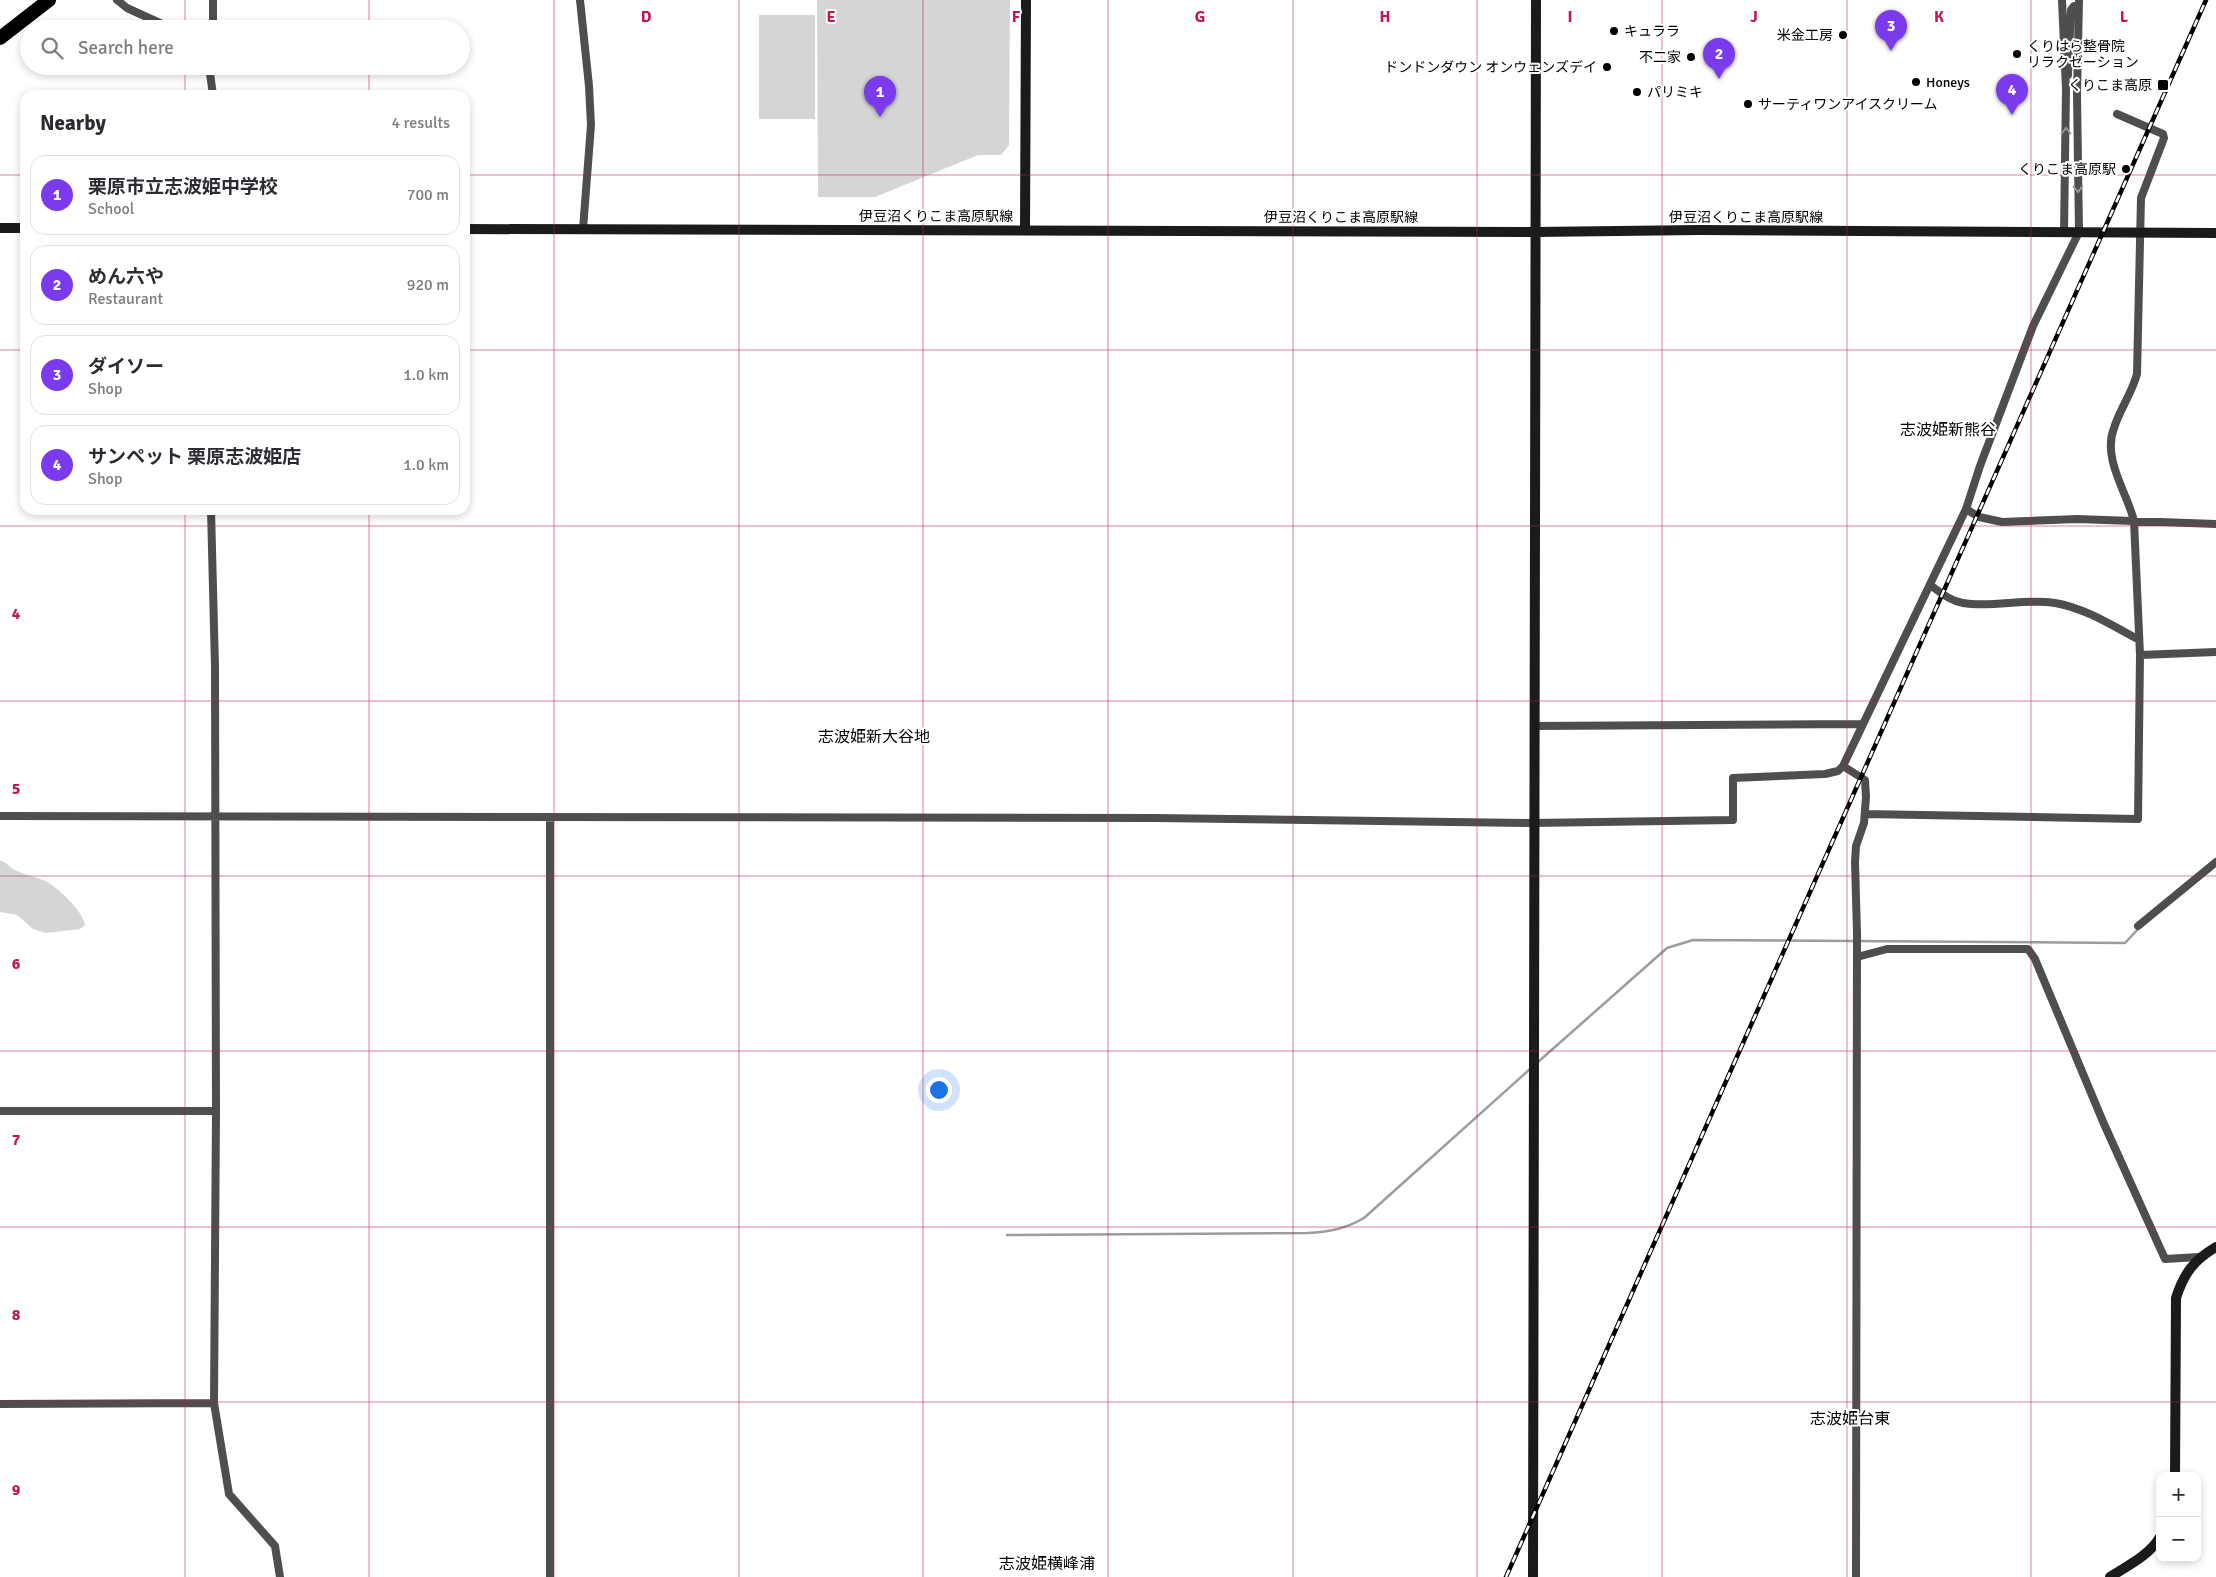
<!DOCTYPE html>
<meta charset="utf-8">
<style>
:root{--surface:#fff;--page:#f2f2f3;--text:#2b2b33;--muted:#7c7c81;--line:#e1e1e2;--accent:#7c3aed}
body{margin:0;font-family:Signika,"Noto Sans JP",sans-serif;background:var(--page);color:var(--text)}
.controls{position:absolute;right:15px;bottom:15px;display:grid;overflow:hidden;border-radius:10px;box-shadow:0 2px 8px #0003}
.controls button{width:45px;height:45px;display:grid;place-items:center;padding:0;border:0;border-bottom:1px solid var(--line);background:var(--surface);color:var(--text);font:25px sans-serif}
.you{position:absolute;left:938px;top:1089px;width:18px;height:18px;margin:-12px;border:4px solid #fff;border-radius:50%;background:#1a73e8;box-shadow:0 0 0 8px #1a73e833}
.badge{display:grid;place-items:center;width:32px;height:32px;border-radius:50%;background:var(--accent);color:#fff;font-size:16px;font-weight:700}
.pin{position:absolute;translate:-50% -41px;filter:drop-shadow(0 1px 2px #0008)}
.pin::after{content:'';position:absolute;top:26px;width:18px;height:15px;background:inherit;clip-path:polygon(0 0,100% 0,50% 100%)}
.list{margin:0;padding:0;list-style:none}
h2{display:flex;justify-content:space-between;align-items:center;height:65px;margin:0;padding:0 20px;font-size:21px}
h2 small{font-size:16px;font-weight:400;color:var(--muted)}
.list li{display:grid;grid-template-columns:32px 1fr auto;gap:15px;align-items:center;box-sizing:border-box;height:80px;margin:0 10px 10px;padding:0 10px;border:1px solid var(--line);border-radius:15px}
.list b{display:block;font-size:19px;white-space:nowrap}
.list p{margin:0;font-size:16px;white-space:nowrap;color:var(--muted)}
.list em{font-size:16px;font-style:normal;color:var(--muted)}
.icon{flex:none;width:28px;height:28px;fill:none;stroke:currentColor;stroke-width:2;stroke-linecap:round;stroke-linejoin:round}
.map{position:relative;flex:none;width:2216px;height:1577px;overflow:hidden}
.search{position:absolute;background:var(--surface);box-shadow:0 2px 8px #0003;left:20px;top:20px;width:450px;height:55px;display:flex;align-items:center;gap:12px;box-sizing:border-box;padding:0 18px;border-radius:28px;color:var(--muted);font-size:19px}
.panel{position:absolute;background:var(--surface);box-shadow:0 2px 8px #0003;left:20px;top:90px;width:450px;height:425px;border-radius:15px}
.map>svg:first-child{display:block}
.green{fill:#d5d5d5}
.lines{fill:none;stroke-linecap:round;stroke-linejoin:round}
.stream{stroke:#9c9c9c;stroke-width:2.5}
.street{stroke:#4e4e4e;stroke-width:8}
.secondary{stroke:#1b1b1b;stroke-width:10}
.highway{stroke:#000;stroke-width:14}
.rail-casing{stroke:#000;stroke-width:4.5}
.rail{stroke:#fff;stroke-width:2.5;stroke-dasharray:8;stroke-linecap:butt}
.oneway{stroke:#959595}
.grid{fill:none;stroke:#c2185b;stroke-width:1;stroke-opacity:0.55}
.poi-dot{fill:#000;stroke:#fff;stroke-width:2}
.labels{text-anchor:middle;stroke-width:4;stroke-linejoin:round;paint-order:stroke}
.poi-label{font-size:14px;fill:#000;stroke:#fff;text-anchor:start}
.street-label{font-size:14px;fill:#000;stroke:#fff}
.quarter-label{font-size:16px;fill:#000;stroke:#fff}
.grid-label{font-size:16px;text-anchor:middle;font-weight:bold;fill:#c2185b;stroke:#fff;stroke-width:4;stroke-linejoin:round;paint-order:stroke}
</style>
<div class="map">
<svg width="2216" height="1577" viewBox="0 0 2216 1577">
<rect width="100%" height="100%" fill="#fff"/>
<!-- green -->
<path class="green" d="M817 0H1010L1009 145 1001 155H978L875 197H818Z
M759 15H815V119H759Z
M0 861C6 861 8 866 13 869 21 874 33 876 43 880 56 885 83 911 85 925L80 929 46 933 33 929 17 915 0 912Z"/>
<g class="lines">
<!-- stream -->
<path class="stream" d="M1538 1062 1667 948 1693 940 2125 943 2139 928
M1007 1235 1307 1233C1329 1232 1345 1229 1364 1218L1530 1069"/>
<!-- street -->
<path class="street" d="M117 0 127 8 173 29
M580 0 589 86 591 125 583 229
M2062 0 2066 89 2064 232
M213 29V0
M209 66 213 95
M2068 75 2071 10 2074 6H2078
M1966 509 1979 517 2002 522 2077 519 2216 524
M211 510 215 667 216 1111 214 1403 229 1494 275 1546 280 1577
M1930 585C1940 592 1950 601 1963 603 1993 608 2024 598 2055 603 2085 608 2113 626 2139 640
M2140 655 2216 652
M1534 726 1862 724
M1843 766 1865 780 1866 797 1864 823 1856 846 1855 862 1857 934 1856 1577
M1865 814 2138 819 2140 655 2134 521C2127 492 2102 459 2114 428 2120 409 2132 393 2137 374L2141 198 2164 138 2163 134 2117 114
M0 816 1154 818 1533 823 1733 820V778L1825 774 1838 771 1843 766 1966 509 1980 466 2033 326 2079 232 2077 95 2079 0
M550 817V1577
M2138 926 2216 862
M1857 957 1887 949H2028L2035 959 2104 1124 2165 1259 2199 1257
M0 1111H216
M0 1404 214 1403"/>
<!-- secondary -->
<path class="secondary" d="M0 228H25
M465 229 1535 232 1700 230 2216 233
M1025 230 1026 0
M2175 1476 2176 1298C2184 1273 2194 1260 2216 1247
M1533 1577 1536 0
M2110 1577C2127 1566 2150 1555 2160 1537"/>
<!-- highway -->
<path class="highway" d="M0 38 49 0"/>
<!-- rail casing -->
<g class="rail-casing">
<path id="rail" d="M1506 1577 2206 0"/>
</g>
<!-- rail -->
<use href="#rail" class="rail"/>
</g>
<!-- one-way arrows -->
<defs><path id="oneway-chevron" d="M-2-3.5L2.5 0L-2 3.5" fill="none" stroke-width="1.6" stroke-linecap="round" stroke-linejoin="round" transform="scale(1.25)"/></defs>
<g class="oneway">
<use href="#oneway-chevron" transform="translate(2066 131) rotate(-90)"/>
<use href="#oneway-chevron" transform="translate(2078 189) rotate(89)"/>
</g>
<!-- grid -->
<path class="grid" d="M185 0V29M369 0V29M554 0V1577M739 0V1577M923 0V1577M1108 0V1577M1293 0V1577M1477 0V1577M1662 0V1577M1847 0V1577M2031 0V1577M185 66V95M369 66V95M0 175H25M465 175H2216M0 350H25M465 350H2216M185 510V1577M369 510V1577M0 526H2216M0 701H2216M0 876H2216M0 1051H2216M0 1227H2216M0 1402H2216"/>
<!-- markers -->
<g class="poi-dot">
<circle cx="1614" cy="31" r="5"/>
<circle cx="1843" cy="35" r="5"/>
<circle cx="2017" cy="54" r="5"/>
<circle cx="1691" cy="57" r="5"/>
<circle cx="1607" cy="67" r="5"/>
<circle cx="1916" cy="82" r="5"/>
<rect x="2157" y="79" width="12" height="12" rx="2.5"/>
<circle cx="1637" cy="92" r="5"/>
<circle cx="1748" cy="104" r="5"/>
<circle cx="2126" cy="169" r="5"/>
</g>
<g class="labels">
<!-- poi labels -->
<g class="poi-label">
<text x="1624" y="36">キュララ</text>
<text x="1833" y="40" text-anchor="end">米金工房</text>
<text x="2027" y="51">くりはら整骨院<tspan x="2027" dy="16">リラクゼーション</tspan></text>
<text x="1681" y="62" text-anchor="end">不二家</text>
<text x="1597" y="72" text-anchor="end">ドンドンダウン オンウェンズデイ</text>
<text x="1926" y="87">Honeys</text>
<text x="2152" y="90" text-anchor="end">くりこま高原</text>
<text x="1647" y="97">パリミキ</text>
<text x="1758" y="109">サーティワンアイスクリーム</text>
<text x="2116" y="174" text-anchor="end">くりこま高原駅</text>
</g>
<!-- street labels -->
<g class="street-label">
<text x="936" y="221">伊豆沼くりこま高原駅線</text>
<text x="1341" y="222">伊豆沼くりこま高原駅線</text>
<text x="1746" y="222">伊豆沼くりこま高原駅線</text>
</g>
<!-- quarter labels -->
<g class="quarter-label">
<text x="1948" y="435">志波姫新熊谷</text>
<text x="874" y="742">志波姫新大谷地</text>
<text x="1850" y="1424">志波姫台東</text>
<text x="1047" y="1569">志波姫横峰浦</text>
</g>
</g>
<g class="grid-label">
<text x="646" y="22">D</text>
<text x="831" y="22">E</text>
<text x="1016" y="22">F</text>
<text x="1200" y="22">G</text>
<text x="1385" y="22">H</text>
<text x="1570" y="22">I</text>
<text x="1754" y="22">J</text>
<text x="1939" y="22">K</text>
<text x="2124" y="22">L</text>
<text x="16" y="619">4</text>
<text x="16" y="794">5</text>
<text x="16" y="969">6</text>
<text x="16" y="1145">7</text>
<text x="16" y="1320">8</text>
<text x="16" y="1495">9</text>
</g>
</svg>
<div class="controls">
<button>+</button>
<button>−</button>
</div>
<div class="you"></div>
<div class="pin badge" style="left:880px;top:117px">1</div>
<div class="pin badge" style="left:1719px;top:79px">2</div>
<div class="pin badge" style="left:1891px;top:51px">3</div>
<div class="pin badge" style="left:2012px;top:115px">4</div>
<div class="search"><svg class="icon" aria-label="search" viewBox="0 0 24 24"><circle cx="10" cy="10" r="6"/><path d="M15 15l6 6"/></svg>Search here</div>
<section class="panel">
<h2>Nearby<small>4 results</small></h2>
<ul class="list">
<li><span class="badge">1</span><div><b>栗原市立志波姫中学校</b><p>School</p></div><em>700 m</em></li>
<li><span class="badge">2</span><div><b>めん六や</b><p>Restaurant</p></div><em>920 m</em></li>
<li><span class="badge">3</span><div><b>ダイソー</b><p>Shop</p></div><em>1.0 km</em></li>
<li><span class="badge">4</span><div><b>サンペット 栗原志波姫店</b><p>Shop</p></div><em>1.0 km</em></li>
</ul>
</section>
</div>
